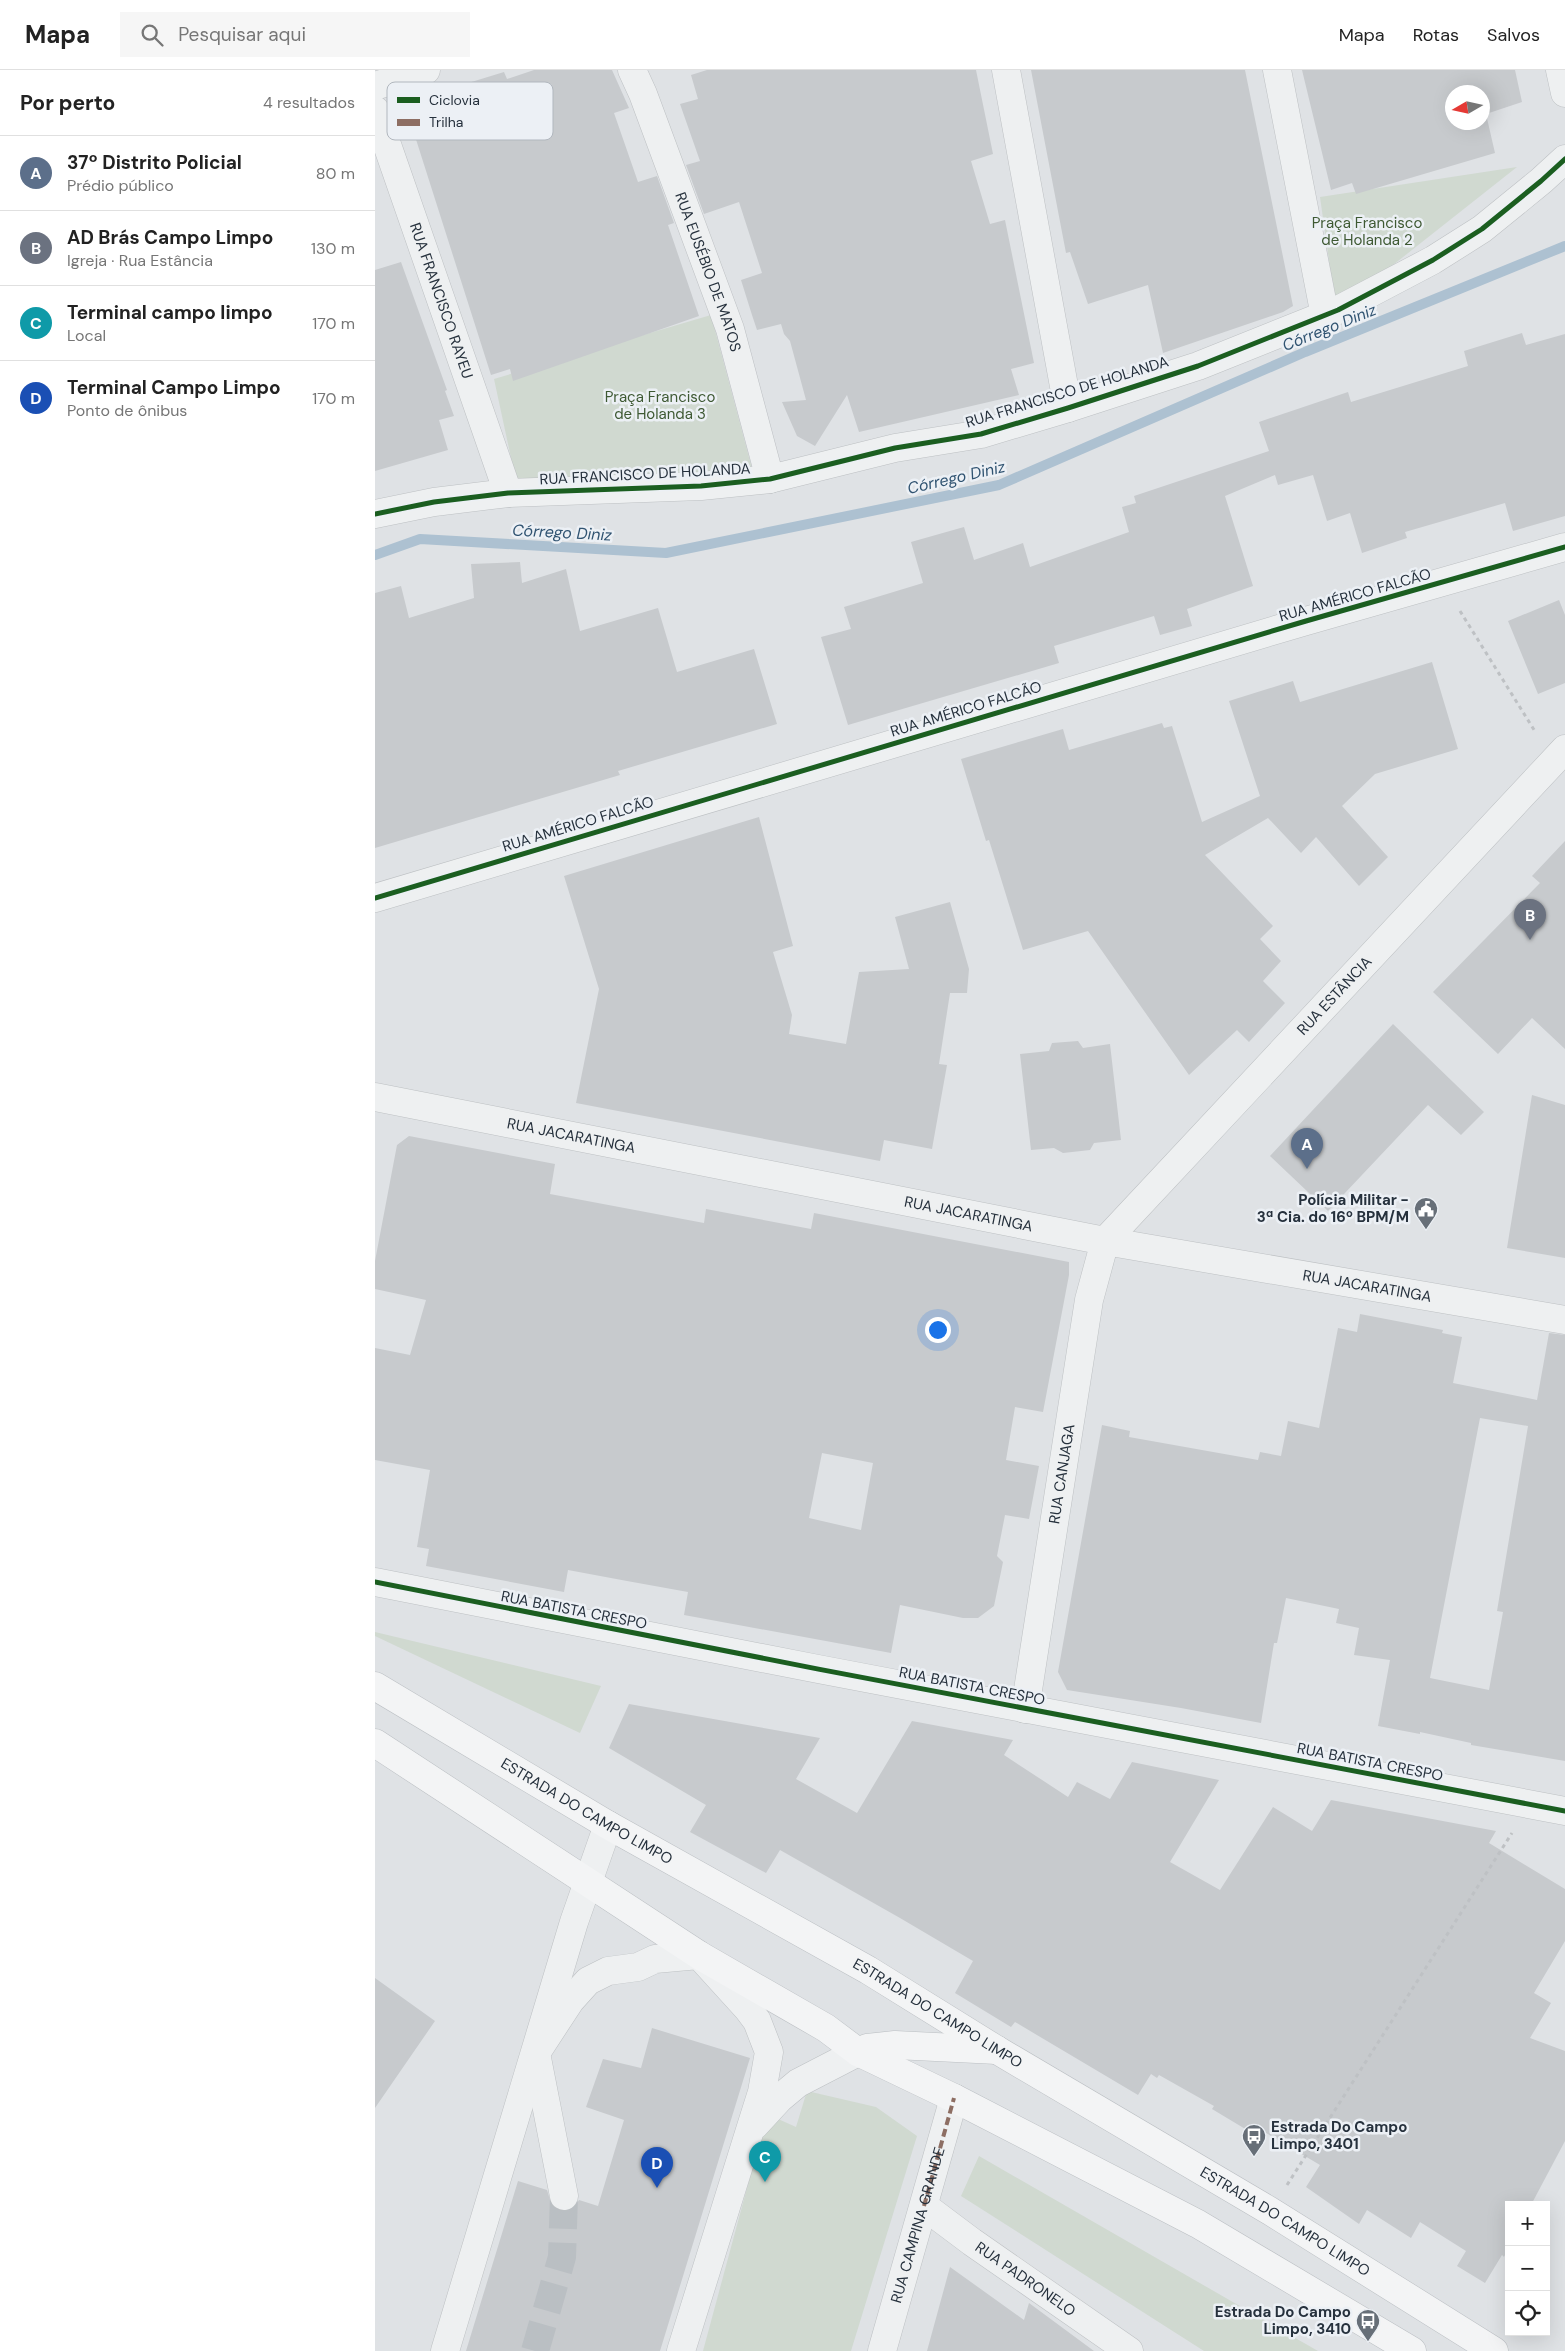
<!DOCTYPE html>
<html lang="pt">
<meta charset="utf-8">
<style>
:root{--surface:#fff;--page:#f6f6f6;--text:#222;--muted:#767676;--line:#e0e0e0;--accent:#b45309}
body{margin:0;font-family:"DM Sans",sans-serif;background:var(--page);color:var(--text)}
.controls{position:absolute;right:15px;bottom:15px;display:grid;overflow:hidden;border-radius:0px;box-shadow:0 5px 20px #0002}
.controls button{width:45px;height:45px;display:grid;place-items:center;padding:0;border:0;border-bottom:1px solid var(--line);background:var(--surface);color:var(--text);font:25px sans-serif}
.compass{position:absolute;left:1070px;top:15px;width:45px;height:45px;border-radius:50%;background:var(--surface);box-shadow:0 5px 20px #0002;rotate:261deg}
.you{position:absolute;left:562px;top:1259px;width:18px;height:18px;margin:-12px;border:4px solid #fff;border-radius:50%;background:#1a73e8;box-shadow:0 0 0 8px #1a73e833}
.badge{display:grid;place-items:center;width:32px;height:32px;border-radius:50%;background:var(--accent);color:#fff;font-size:16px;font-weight:700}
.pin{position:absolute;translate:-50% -41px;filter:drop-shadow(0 1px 2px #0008)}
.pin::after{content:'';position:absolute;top:26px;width:18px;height:15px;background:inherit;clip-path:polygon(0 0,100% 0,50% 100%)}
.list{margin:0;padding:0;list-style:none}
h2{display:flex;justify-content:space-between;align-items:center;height:65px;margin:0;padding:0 20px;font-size:21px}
h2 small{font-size:16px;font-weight:400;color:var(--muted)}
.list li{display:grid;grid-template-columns:32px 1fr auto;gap:15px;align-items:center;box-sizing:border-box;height:75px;padding:0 20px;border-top:1px solid var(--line)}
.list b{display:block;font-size:19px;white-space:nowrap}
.list p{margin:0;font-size:16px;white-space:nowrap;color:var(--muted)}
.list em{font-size:16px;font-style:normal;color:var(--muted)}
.icon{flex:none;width:28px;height:28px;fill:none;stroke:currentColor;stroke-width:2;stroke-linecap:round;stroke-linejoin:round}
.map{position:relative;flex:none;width:1190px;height:2281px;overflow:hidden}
header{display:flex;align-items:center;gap:30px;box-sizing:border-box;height:70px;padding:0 25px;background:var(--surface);border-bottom:1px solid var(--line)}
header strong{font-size:24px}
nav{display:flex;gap:28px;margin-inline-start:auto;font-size:18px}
.search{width:350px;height:45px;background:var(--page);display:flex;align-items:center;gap:12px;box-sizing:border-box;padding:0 18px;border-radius:0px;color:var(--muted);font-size:19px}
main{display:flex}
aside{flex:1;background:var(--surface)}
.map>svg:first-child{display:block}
.green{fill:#d0d9d0}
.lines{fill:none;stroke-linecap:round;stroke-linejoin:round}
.stream{stroke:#adc1d1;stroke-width:10}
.building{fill:#c7cacd;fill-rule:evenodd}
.minor-tunnel{stroke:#babfc3;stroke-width:28;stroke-dasharray:28 14;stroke-linecap:butt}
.minor-casing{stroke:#bdc0c3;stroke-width:29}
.major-casing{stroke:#bbbfc3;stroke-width:29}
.path{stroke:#bec1c4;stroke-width:3;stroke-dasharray:4 4;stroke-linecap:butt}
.minor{stroke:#eef0f1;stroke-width:28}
.major{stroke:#f3f4f5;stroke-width:28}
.quiet{stroke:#8d6e63;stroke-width:4;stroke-dasharray:8 4;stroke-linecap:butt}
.cycleway-casing{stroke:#ecf0f5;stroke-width:8}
.cycleway{stroke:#1b5e20;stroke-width:5}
.labels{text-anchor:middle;stroke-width:5;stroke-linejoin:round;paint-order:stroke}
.park-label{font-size:15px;fill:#3e5933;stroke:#ecf0f5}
.street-label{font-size:15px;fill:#26313d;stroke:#ecf0f5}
.poi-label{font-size:15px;font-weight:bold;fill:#26313d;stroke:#ecf0f5;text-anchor:end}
.water-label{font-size:16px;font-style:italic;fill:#305371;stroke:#ecf0f5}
.key{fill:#ecf0f5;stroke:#b1b7be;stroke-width:1}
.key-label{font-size:14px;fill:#26313d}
</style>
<header>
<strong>Mapa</strong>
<div class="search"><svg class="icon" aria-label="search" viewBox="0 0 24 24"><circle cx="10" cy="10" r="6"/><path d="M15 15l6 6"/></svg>Pesquisar aqui</div>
<nav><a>Mapa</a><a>Rotas</a><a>Salvos</a></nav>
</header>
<main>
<aside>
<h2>Por perto<small>4 resultados</small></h2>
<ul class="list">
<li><span class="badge" style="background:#5c6f8a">A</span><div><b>37º Distrito Policial</b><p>Prédio público</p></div><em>80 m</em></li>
<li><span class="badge" style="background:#6b7280">B</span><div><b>AD Brás Campo Limpo</b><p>Igreja · Rua Estância</p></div><em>130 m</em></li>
<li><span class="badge" style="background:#0f9aa8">C</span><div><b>Terminal campo limpo</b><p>Local</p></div><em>170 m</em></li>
<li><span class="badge" style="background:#1a4fb4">D</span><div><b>Terminal Campo Limpo</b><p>Ponto de ônibus</p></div><em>170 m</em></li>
</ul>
</aside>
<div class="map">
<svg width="1190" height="2281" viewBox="0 0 1190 2281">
<rect width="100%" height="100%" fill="#dfe2e5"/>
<!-- green -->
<path class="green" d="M1142 97 961 240 945 127Z
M336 245 379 406 141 411 119 309Z
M0 1562 226 1616 205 1663 0 1566Z
M432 2021 501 2037 542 2066 476 2281H328L392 2044 421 2057Z
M604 2086 943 2281H829L586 2126Z"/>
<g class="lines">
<!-- stream -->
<path class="stream" d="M0 485 45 469 291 483 624 415 930 282 1190 176"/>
</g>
<!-- building -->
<path class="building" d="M159 0H237L254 38 239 43 263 112 282 106 299 153 293 155 324 246 138 311 135 299 116 305 31 38 41 29 129 2 132 9Z
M332 0H601L618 84 596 91 615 154 630 150 659 293 636 299 644 325 484 362 472 325 440 376 422 366 407 332 431 330 415 271 409 264 406 254 382 260 377 245 366 210 387 203 364 132 329 144 311 95 325 91 305 34 323 29 316 5Z
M656 0H870L918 236 908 242 788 283 773 215 713 234 695 182 691 183Z
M927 0H1140L1147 32 1111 44 1120 83 981 124 977 113 956 120ZM1078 22H1108V52H1078Z
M26 192 72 320 70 321 79 346 64 350 73 380 0 401V200Z
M1147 263 1151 275 1190 264V446L1138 461 1130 433 1030 462 1032 468 987 483 975 443 952 451 938 405 903 415 900 405 850 426 878 516 812 539 817 556 785 565 779 546 679 576 684 593 473 655 446 567 476 559 469 537 548 513 536 472 589 457 599 490 648 473 655 497 754 462 747 437 761 433 759 426 894 381 884 352 973 322 976 332 1093 296 1089 281Z
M145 492 147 513 191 499 205 561 283 538 302 602 379 579 402 654 243 701 245 705 0 778V523L26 516 34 548 99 528 96 494Z
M1184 530 1190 545V613L1163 624 1133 551Z
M1057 592 1083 679 1000 704 967 736 1013 787 984 816 941 767 926 783 893 748 830 785 898 856 885 869 906 891 888 911 910 933 874 972 862 960 814 1005 713 861 648 880 614 770 611 771 586 689 688 659 694 680 787 653 789 658 797 656 827 752 885 726 854 631 918 611 925 632Z
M384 747 418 876 398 882 417 945 414 964 471 974 484 902 534 899 520 847 575 832 594 899 592 923H575L564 994 572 995 557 1079 509 1070 505 1091 201 1033 224 919 189 806Z
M1190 771V979L1157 948 1123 984 1058 922 1165 813 1157 806Z
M1018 954 1109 1042 1086 1065 1053 1035 953 1141 895 1086Z
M703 971 708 978 735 974 746 1070 719 1073 715 1080 688 1083 679 1078 656 1080 645 984 674 981 677 973Z
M1157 1025 1190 1035V1188L1132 1178Z
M34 1066 180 1094 175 1124 329 1153 331 1139 436 1159 439 1143 694 1192V1205L668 1342 640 1337 631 1390 664 1396 654 1449 630 1445 622 1486 628 1492 619 1536 603 1548H588L525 1535 516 1583 309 1545 313 1522 252 1511 193 1500 189 1522 51 1496 54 1479 42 1477 55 1400 0 1390V1278L35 1285 51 1230 0 1219V1191L22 1075ZM447 1383 498 1393 486 1460 434 1448Z
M985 1244 1068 1260 1067 1263 1087 1267 1078 1313 1162 1330 1174 1263 1190 1265V1691L1096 1675V1673L1045 1662V1664L1003 1656 1015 1590 979 1585 984 1558 961 1553 964 1539 911 1528 902 1573H899L886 1653 806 1638 692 1620 683 1602 727 1355 755 1361 754 1367 883 1390 885 1382 906 1386 913 1351 944 1358 963 1258 982 1262ZM1105 1348 1153 1356 1122 1541 1128 1542 1114 1620 1055 1608Z
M254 1634 445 1668 421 1709 482 1743 537 1651 638 1670 629 1685 693 1727 702 1712 735 1729 757 1692 844 1710 795 1792 845 1820 898 1737 937 1761 956 1730 1121 1761 1114 1773 1190 1819V1871L1159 1923 1176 1933 1155 1968 1190 1981V2071L1156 2135H1134V2177L1129 2187 1127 2185 1110 2213 1082 2196 1091 2181 1045 2152 1036 2168 992 2140 984 2154 931 2117 945 2095 881 2057 877 2063 837 2039 839 2036 784 2005 782 2008 776 2004 763 2025 640 1952 636 1957 580 1923 598 1891 525 1848 405 1780 391 1803 315 1762 331 1735 234 1678Z
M0 1908 60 1951 0 2038Z
M277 1958 375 1988 285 2281H91L143 2111 172 2120 177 2136 184 2141H192L199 2138 204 2130 223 2136 249 2050 211 2037 228 1989 266 1998Z
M575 2197 649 2250 654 2233 719 2281H552Z"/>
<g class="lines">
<!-- minor-tunnel -->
<path class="minor-tunnel" d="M160 2281 187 2187 189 2126"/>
<!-- minor casing -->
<g class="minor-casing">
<g id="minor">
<path id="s1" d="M257 0 268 24 355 259 395 409"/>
<path d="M631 0 693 338"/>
<path d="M902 0 950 246"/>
<path d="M1185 0 1190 23"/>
<path d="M0 16 51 0"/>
<path id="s2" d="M0 40 133 423"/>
<path d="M0 444 59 432 133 423 326 416 395 409 520 378 606 364 693 338 823 296 963 240 1058 190 1107 159 1166 111 1190 89"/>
<path d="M0 828 931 551 1190 477"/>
<path id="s3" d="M0 1027 730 1171 1190 1250"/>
<path d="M0 1512C396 1592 793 1665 1190 1741"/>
<path id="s4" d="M650 1639 714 1230 730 1171 1190 679"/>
<path d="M380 2055 405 2028 423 2013 483 1982"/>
<path d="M189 2126 161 1983 195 1931 213 1911 233 1901 263 1897 280 1889 324 1885 373 1939 382 1951 394 1982 387 2022 375 2060 306 2281"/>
<path id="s5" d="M549 2136 597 2172 754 2281"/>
<path d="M70 2281 199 1852 233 1755"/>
<path id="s6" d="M507 2281 579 2028"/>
</g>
</g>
<!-- major casing -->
<g class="major-casing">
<g id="major">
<path id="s7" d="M0 1616 233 1755 493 1900 622 1980 895 2141 1119 2281"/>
<path d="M0 1673 324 1885 451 1958 483 1982 579 2028 823 2154 1037 2281"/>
<path d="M483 1982 492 1978 520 1975 622 1980"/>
</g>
</g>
<!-- path -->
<path class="path" d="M1085 541 1161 663
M912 2115 1137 1763"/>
<!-- minor -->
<use href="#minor" class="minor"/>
<!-- major -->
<use href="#major" class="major"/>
<!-- quiet -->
<path class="quiet" d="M549 2136 579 2028"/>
<!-- cycleway casing -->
<g class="cycleway-casing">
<path id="cycleway" d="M0 444 59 432 133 423 326 416 395 409 520 378 606 364 693 338 823 296 963 240 1058 190 1107 159 1166 111 1190 89
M0 828 931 551 1190 477
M0 1512C396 1592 793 1665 1190 1741"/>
</g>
<!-- cycleway -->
<use href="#cycleway" class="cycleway"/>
</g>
<!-- icons -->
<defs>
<g id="civic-pin" transform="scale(1.25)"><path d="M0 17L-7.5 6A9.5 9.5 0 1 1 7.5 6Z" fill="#676f78" stroke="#ecf0f5"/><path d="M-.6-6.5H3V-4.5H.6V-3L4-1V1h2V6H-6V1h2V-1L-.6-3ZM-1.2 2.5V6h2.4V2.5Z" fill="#fff"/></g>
<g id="bus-pin" transform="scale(1.25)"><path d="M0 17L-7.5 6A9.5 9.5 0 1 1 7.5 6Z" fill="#676f78" stroke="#ecf0f5"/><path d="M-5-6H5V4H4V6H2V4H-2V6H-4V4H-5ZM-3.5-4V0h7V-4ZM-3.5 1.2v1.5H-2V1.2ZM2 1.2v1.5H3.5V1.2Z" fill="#fff"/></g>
</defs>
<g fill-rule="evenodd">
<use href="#civic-pin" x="1051" y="1139"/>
<use href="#bus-pin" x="879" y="2066"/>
<use href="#bus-pin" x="993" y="2251"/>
</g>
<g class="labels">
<!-- park labels -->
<g class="park-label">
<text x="992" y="158">Praça Francisco<tspan x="992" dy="17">de Holanda 2</tspan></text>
<text x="285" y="332">Praça Francisco<tspan x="285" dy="17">de Holanda 3</tspan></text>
</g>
<!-- street labels -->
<g class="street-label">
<text dy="5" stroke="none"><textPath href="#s1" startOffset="216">RUA EUSÉBIO DE MATOS</textPath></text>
<text dy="5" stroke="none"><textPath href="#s2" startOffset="202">RUA FRANCISCO RAYEU</textPath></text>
<text transform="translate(692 322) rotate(-17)" y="5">RUA FRANCISCO DE HOLANDA</text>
<text transform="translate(270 404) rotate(-3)" y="5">RUA FRANCISCO DE HOLANDA</text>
<text transform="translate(980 525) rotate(-16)" y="5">RUA AMÉRICO FALCÃO</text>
<text transform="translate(591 639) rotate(-17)" y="5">RUA AMÉRICO FALCÃO</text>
<text transform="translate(203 754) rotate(-17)" y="5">RUA AMÉRICO FALCÃO</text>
<text dy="5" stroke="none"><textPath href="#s4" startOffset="811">RUA ESTÂNCIA</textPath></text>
<text dy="5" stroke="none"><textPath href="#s3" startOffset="200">RUA JACARATINGA</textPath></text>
<text dy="5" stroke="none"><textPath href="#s3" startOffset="605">RUA JACARATINGA</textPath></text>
<text dy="5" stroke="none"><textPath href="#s3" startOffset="1010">RUA JACARATINGA</textPath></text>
<text dy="5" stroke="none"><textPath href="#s4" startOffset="238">RUA CANJAGA</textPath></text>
<text transform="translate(199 1540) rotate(11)" y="5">RUA BATISTA CRESPO</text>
<text transform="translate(597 1616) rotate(11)" y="5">RUA BATISTA CRESPO</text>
<text transform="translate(995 1692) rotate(11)" y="5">RUA BATISTA CRESPO</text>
<text dy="5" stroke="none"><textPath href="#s7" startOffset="246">ESTRADA DO CAMPO LIMPO</textPath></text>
<text dy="5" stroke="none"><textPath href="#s7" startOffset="651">ESTRADA DO CAMPO LIMPO</textPath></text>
<text dy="5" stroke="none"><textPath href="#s7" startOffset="1056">ESTRADA DO CAMPO LIMPO</textPath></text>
<text dy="5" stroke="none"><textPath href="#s6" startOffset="131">RUA CAMPINA GRANDE</textPath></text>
<text dy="5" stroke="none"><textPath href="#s5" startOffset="125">RUA PADRONELO</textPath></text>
</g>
<!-- poi labels -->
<g class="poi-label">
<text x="1034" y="1135">Polícia Militar -<tspan x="1034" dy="17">3ª Cia. do 16º BPM/M</tspan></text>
<text x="896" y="2062" text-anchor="start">Estrada Do Campo<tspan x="896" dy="17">Limpo, 3401</tspan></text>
<text x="976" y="2247">Estrada Do Campo<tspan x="976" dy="17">Limpo, 3410</tspan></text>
</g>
<!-- water labels -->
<g class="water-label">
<text transform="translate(954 257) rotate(-22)" y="6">Córrego Diniz</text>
<text transform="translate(581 407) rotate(-13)" y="6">Córrego Diniz</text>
<text transform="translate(187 462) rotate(3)" y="6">Córrego Diniz</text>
</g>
</g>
<!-- legend -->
<rect x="12" y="12" width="166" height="58" rx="8" class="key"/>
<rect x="22" y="27" width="23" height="6" fill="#1b5e20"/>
<rect x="22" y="49" width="23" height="7" fill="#8d6e63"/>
<g class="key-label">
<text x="54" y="35">Ciclovia</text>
<text x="54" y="57">Trilha</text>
</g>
</svg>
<div class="controls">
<button>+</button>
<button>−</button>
<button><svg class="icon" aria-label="locate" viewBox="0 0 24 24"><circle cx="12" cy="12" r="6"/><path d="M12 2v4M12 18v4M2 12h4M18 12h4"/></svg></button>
</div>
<svg class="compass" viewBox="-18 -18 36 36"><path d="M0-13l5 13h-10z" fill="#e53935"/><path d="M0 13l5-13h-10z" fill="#767676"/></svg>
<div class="you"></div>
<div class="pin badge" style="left:932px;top:1099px;background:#5c6f8a">A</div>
<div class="pin badge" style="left:1155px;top:870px;background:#6b7280">B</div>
<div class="pin badge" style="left:390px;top:2112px;background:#0f9aa8">C</div>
<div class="pin badge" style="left:282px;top:2118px;background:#1a4fb4">D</div>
</div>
</main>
